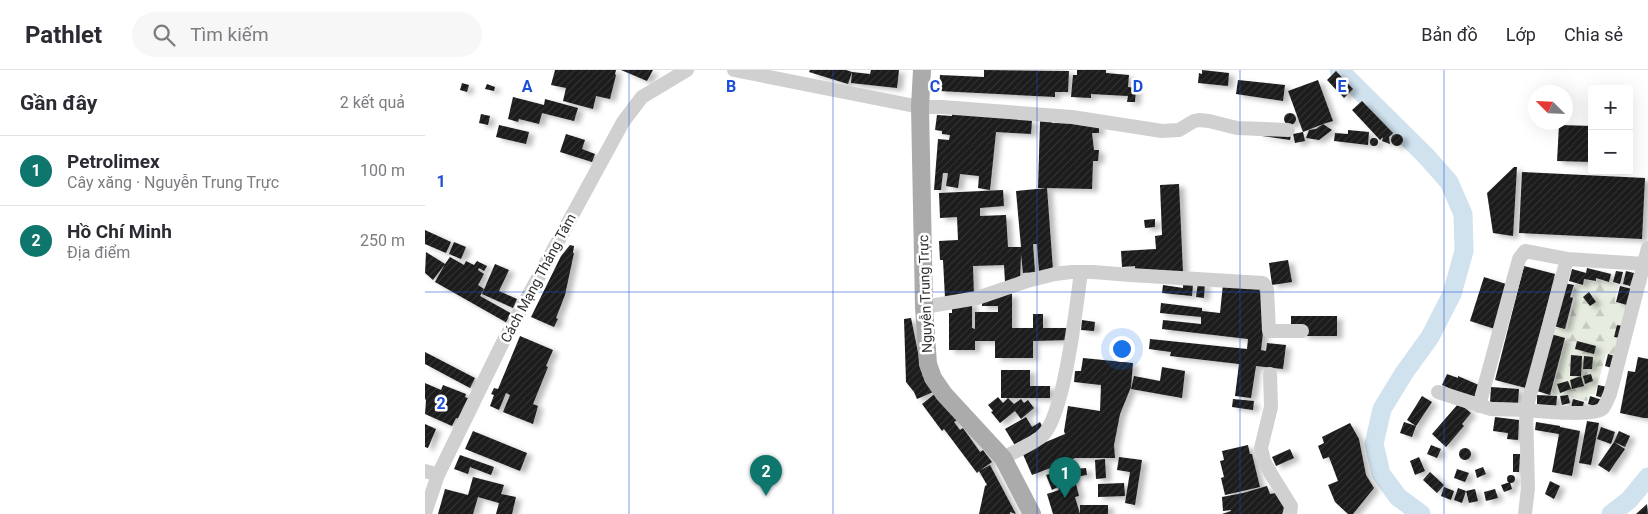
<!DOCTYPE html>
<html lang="vi">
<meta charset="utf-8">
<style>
:root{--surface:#fff;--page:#f7f7f7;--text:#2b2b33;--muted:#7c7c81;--line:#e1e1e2;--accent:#0f766e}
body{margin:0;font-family:Roboto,sans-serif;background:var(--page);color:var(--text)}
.controls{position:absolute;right:15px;top:15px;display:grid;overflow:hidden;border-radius:5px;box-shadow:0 5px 20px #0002}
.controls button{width:45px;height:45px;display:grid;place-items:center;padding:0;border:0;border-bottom:1px solid var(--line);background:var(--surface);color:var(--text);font:25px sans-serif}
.compass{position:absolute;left:1103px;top:15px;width:45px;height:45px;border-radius:50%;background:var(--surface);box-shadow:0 5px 20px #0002;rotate:294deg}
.you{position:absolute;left:696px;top:278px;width:18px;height:18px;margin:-12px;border:4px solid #fff;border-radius:50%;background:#1a73e8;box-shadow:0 0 0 8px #1a73e833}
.badge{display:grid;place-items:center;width:32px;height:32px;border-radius:50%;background:var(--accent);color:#fff;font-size:16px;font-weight:700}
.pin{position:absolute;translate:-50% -41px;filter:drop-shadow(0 1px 2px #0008)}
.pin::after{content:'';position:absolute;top:26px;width:18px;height:15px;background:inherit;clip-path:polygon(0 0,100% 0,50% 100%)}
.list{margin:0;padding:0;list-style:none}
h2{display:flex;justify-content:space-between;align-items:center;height:65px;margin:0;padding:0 20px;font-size:21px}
h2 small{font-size:16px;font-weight:400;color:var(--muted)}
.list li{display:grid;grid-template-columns:32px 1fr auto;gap:15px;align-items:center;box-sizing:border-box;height:70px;padding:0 20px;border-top:1px solid var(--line)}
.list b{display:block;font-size:19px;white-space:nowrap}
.list p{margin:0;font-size:16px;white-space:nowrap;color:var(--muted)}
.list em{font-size:16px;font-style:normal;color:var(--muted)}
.icon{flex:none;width:28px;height:28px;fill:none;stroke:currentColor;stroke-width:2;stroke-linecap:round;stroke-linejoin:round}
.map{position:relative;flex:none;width:1223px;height:444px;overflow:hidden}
header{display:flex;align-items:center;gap:30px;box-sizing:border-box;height:70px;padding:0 25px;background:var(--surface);border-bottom:1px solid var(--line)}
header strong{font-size:24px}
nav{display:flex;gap:28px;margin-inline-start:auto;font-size:18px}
.search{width:350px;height:45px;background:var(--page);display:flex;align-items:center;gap:12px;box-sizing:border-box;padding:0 18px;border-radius:28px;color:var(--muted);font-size:19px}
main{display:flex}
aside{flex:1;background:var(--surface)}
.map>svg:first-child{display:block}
.forest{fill:url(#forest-firs)}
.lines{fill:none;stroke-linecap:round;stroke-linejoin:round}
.river{stroke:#cfe2ee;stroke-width:19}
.building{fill:url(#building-hatch);filter:url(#shadow)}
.minor{stroke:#d0d0d0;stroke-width:14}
.major{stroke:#ababab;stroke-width:18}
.grid{fill:none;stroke:#1d4ed8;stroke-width:1;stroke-opacity:0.55}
.labels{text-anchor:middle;stroke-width:5;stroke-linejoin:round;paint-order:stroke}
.street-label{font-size:14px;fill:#333;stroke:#fff}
.grid-label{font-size:16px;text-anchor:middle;font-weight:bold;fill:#1d4ed8;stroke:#fff;stroke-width:5;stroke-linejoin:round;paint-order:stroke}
</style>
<header>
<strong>Pathlet</strong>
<div class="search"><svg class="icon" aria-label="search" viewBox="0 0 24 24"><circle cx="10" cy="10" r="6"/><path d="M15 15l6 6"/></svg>Tìm kiếm</div>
<nav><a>Bản đồ</a><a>Lớp</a><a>Chia sẻ</a></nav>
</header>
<main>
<aside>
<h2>Gần đây<small>2 kết quả</small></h2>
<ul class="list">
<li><span class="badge">1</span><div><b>Petrolimex</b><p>Cây xăng · Nguyễn Trung Trực</p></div><em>100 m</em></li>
<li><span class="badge">2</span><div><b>Hồ Chí Minh</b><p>Địa điểm</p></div><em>250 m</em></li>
</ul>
</aside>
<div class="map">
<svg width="1223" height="444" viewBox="0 0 1223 444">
<defs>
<pattern id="forest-firs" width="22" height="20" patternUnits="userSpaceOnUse" patternTransform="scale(1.25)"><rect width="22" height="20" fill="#e6ecdf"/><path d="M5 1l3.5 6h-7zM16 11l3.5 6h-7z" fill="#c6cbc0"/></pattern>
<pattern id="building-hatch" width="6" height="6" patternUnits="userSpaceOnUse" patternTransform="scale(1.25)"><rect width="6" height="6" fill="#1a1a1a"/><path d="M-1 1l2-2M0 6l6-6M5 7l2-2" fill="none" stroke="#333"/></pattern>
<filter id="shadow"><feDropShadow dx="5.5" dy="3" stdDeviation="2.5" flood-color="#0004"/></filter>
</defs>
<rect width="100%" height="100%" fill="#fff"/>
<!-- forest -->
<path class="forest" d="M1160 210 1171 212 1173 210 1194 214 1190 232 1203 236 1190 285 1181 284 1170 324 1164 325 1162 331 1129 324 1127 321 1141 268 1127 264 1129 258 1142 259 1150 229 1147 226 1150 214 1158 216Z"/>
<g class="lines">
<!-- river -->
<path class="river" d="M914 0 1001 86 1024 112 1038 144 1039 181 1027 224 1005 267 979 303 957 339 949 374 956 404 973 427 996 444
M1186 444 1204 430 1223 407"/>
</g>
<!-- building -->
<path class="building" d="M130 0H191L190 4 191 5 185 29 171 26 168 39 138 31 141 18 126 15Z
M196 0H228L222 11Z
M385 0H421L427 2 423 14 384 2Z
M446 0H474L472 18 426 13 427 2 445 4Z
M559 0 644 1 643 22H630V27L514 21 515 5 559 7Z
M652 0H681V3L704 5 703 17 711 18 710 32H702L703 26 666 24V28L646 27 648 5H652Z
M777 0 804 3 803 16 773 13 774 3 777 4Z
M911 1 928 19 919 28 902 10Z
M813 10 860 15 858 31 811 24Z
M893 10 908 51 898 54 907 60 894 70 881 68 884 60 891 59 898 54 878 62 863 21Z
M37 13 44 15 42 22 35 20Z
M62 14 70 17 69 21 60 19Z
M88 27 119 35 120 29 153 38 149 51 117 43 114 54 94 49 93 52 83 49Z
M937 31 968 63 964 67 965 74 957 71 958 67 955 70 927 40Z
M859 49a6 6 0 1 1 12 0a6 6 0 1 1-12 0Z
M527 43 607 50 606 64 571 62 565 120 553 118 554 106 535 104 533 118 521 116 523 103H518L516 120H509L513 69 524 70 525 65 517 64V61L510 60 512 45 527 46Z
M56 44 65 46 63 55 54 53Z
M615 51H627V53L674 54V63H667L669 80H674L673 91H668L667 119 622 118 628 200 614 202 612 174H608L610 202 598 203 596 184 595 211 580 212 579 195 548 196 549 227 520 228 518 190H515L514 171 533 170 532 147 515 148 514 123 578 120 579 136 555 138V146L581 145 583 177H596L591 121 622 118H613Z
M74 55 104 62 101 74 71 67Z
M1134 55 1167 56V92L1132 91Z
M923 60 944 62 943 75 909 71 910 63 923 64Z
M878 62 880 71 870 73 868 64Z
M966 70a6 6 0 1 1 12 0a6 6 0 1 1-12 0Z
M141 64 160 70 157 79 170 84 167 92 135 82Z
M830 65H866L865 70Z
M945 72a4 4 0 1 1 8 0a4 4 0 1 1-8 0Z
M1089 97H1092L1088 166 1068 163 1062 123Z
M1097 102 1220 108 1217 169 1094 163Z
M754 114 758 203 710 205V196L697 197 696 181 731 179 730 166 737 165 735 115Z
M730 149V157L720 158 719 150Z
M0 160 26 172 21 183 0 174Z
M29 172 41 177 36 189 24 184Z
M145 175 149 176 148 183H149L140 225 131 248 133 249 129 257 106 247 136 186Z
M1 182 20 194 25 187 39 195 41 191 49 195 52 191 62 196 59 201 54 198 53 200 59 204 53 215 59 219 55 226 89 245 84 254 10 212 20 194 8 210 0 203Z
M863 190 867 212 847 215 844 193Z
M70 194 84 200 74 221 92 229 88 238 57 224Z
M1099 196 1130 204 1101 318 1070 310Z
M1162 198 1186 204 1184 212 1171 208V211L1159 209 1158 215 1144 211 1147 199 1161 203Z
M1191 201 1198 202 1195 214 1188 212Z
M1201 201 1209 203 1205 216 1198 214Z
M1059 207 1084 215 1070 259 1045 251Z
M758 212 768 214 767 226 737 223 738 215 758 218Z
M773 212 780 213 779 228 771 227Z
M1139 213 1149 215 1145 227 1148 228 1140 259 1128 256Z
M798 214 838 219 839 254 836 280 841 281 842 273 861 275 858 299 831 296 826 328 810 326 814 294 745 286 746 282 724 279 725 269 822 279 823 269 737 259 738 250 776 254V247L735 243 736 233 777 238V241L795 243Z
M1195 216 1207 219 1202 235 1191 232Z
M1164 222 1171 232 1165 236 1158 227Z
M573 224H587V258H608V244H618V258H645V270L608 271V288H570V271H550V280H524V243H527V232H547V258L550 259V242H573V236H557V227Z
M866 246H912V266H881L866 256Z
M486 248 498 307H501L508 322 492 329 489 322 481 312 479 249Z
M657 250 670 252 669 261 656 260Z
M1192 255 1198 256 1195 268 1189 267Z
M1126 264 1140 268 1125 325 1112 321Z
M95 266 128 280 121 296 123 297 108 334 113 336 108 354 78 342 85 325 81 323 74 340 65 336 69 325 66 324 69 318 73 319Z
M1152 271 1171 276 1169 284 1150 279Z
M0 282 50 308 45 318 0 294Z
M1183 284 1190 286 1187 298 1180 296Z
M1146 285 1157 286 1156 306H1145Z
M1159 286 1168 287 1167 299H1158Z
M1213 287 1223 289V348H1219L1195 343 1203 301 1210 302Z
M658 288 708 293 706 317 695 344 689 375 690 388H650L643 391 650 410 654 426 650 427 655 444H628L622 424 634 420 633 417 627 420 621 405 630 402 628 397 607 405 597 382 640 364 639 361 643 336 675 341 676 315 649 312 650 301H656Z
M737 297 760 301 757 328 706 319 709 306 735 311Z
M576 300H605V316H625V328H583L589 334 596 329 599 333 603 330 609 338 596 349 590 341 575 353 566 342 568 341 563 335 573 327 578 333 583 328H576Z
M1022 304 1033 308V306L1056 316 1050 330 1017 315Z
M1166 304 1168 311 1160 314 1158 306Z
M1156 306 1159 316 1147 319 1145 310Z
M1143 311 1146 319 1135 323 1132 314Z
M0 313 16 320 18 315 41 324 40 327 47 330 37 350 31 348 27 356 0 344 1 330 0 329Z
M1173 315 1182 317 1179 328 1171 326Z
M1066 317 1094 319 1093 333 1065 332Z
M512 322 532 350 529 352 535 360 538 358 555 382 558 380 567 392 554 401 565 395 591 444 585 442V444H554L560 416 562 415 554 401 552 403 519 359 517 361 497 334Z
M1112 325 1132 326 1131 338 1112 337Z
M1143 325 1145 333 1137 335 1135 326Z
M997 326 1007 332 991 356 987 367 975 363 979 352 991 356 982 350Z
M1165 326 1177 330 1175 338 1163 334Z
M808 329 829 331 828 340 807 337Z
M1148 329 1159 332 1157 340 1146 338Z
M1034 333 1046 343 1037 354 1039 356 1021 377 1007 364Z
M601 347 607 357 615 352 619 360 591 377 580 359Z
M1070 347 1094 350 1093 370 1082 369 1083 363 1068 361Z
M1162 351 1174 353 1166 395 1154 393Z
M1111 352 1135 356V357L1155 361 1147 406 1127 402 1134 364 1110 360Z
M925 353 934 369 941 405 949 418 928 444H923L910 432 903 415 913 411 904 387 898 389 893 376 899 373 897 367Z
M0 354 11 359 3 378 0 377Z
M1176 357 1190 362 1186 374 1172 369Z
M48 361 102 383 95 401 40 379Z
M1194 361 1205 366 1200 377 1189 372 1200 379 1184 402 1173 395 1189 372Z
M823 375 825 384H827L835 417 800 425 796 408 799 407 795 391 799 390 797 381Z
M1006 375 1016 379 1012 388 1002 384Z
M1034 384a6 6 0 1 1 12 0a6 6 0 1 1-12 0Z
M865 379 869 388 851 396 847 387Z
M1088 384H1095L1094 402H1088Z
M35 385 69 397 66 405 45 397 43 404 29 399Z
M694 387 717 390 710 435 700 433 705 402 692 400Z
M994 387 1000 401 990 405 985 391Z
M680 389 681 408 671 409 670 390Z
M1058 397 1061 404 1052 408 1050 400Z
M661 398 662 405 650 407 649 399Z
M1032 399 1044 403 1040 412 1029 408Z
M1005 402 1019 415 1012 423 998 410Z
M1082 409a4 4 0 1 1 8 0a4 4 0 1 1-8 0Z
M48 407 79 415 76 424 91 427 87 444H71L74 433 53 427 48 444H13L20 419 43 425Z
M1125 411 1135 416 1129 429 1120 424Z
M1085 412 1087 419 1079 422 1076 415Z
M699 413 700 426 673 427V414Z
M842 416 845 424 851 423 860 437 857 444H797L806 441V440L798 441 797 427 818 423Z
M1019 417 1029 421 1026 430 1016 426Z
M1033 418 1041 421 1037 433 1029 430Z
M1050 419 1053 431 1044 433 1041 421Z
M1070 419 1073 428 1061 431 1059 422Z
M1222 434 1223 444H1211Z
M655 435H683V444H655Z"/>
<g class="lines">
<!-- minor -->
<path class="minor" d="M309 0 495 37H517L647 47 737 61 754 60 769 51 774 50 784 51 812 58 863 60
M499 237 552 228 602 211 630 204 646 202H668L705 205 838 213 842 219 844 261H877
M845 304 846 337 836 378 839 391 846 404 866 436 865 444
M1013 322 1066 339 1101 340 1142 189
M1054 336 1094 189 1100 181 1142 189 1220 194
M578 388C588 382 610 373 618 365 640 343 651 237 656 202
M0 401 13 405
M0 443 13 405 77 274 198 52 217 27 262 0
M1100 444 1103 418 1101 340C1114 341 1170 347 1178 338 1181 334 1183 328 1185 324L1223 178"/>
<!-- major -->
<path class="major" d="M497 0 495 37 499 237 503 294 508 308 519 324 578 388 607 444"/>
</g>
<!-- grid -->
<path class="grid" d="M204 0V444M408 0V444M612 0V444M815 0V444M1019 0V444M0 222H1223"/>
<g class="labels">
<!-- street labels -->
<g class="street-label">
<text transform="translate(113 208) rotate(-62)" y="5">Cách Mạng Tháng Tám</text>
<text transform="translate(500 224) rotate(-92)" y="5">Nguyễn Trung Trực</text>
</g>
</g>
<g class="grid-label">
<text x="102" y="22">A</text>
<text x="306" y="22">B</text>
<text x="510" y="22">C</text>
<text x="713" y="22">D</text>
<text x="917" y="22">E</text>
<text x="16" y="117">1</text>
<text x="16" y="339">2</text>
</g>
</svg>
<div class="controls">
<button>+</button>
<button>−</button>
</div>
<svg class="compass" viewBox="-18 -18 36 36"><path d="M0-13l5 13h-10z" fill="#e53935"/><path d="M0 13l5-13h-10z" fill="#7c7c81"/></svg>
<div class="you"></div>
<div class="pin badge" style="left:640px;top:428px">1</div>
<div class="pin badge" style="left:341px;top:426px">2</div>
</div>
</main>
